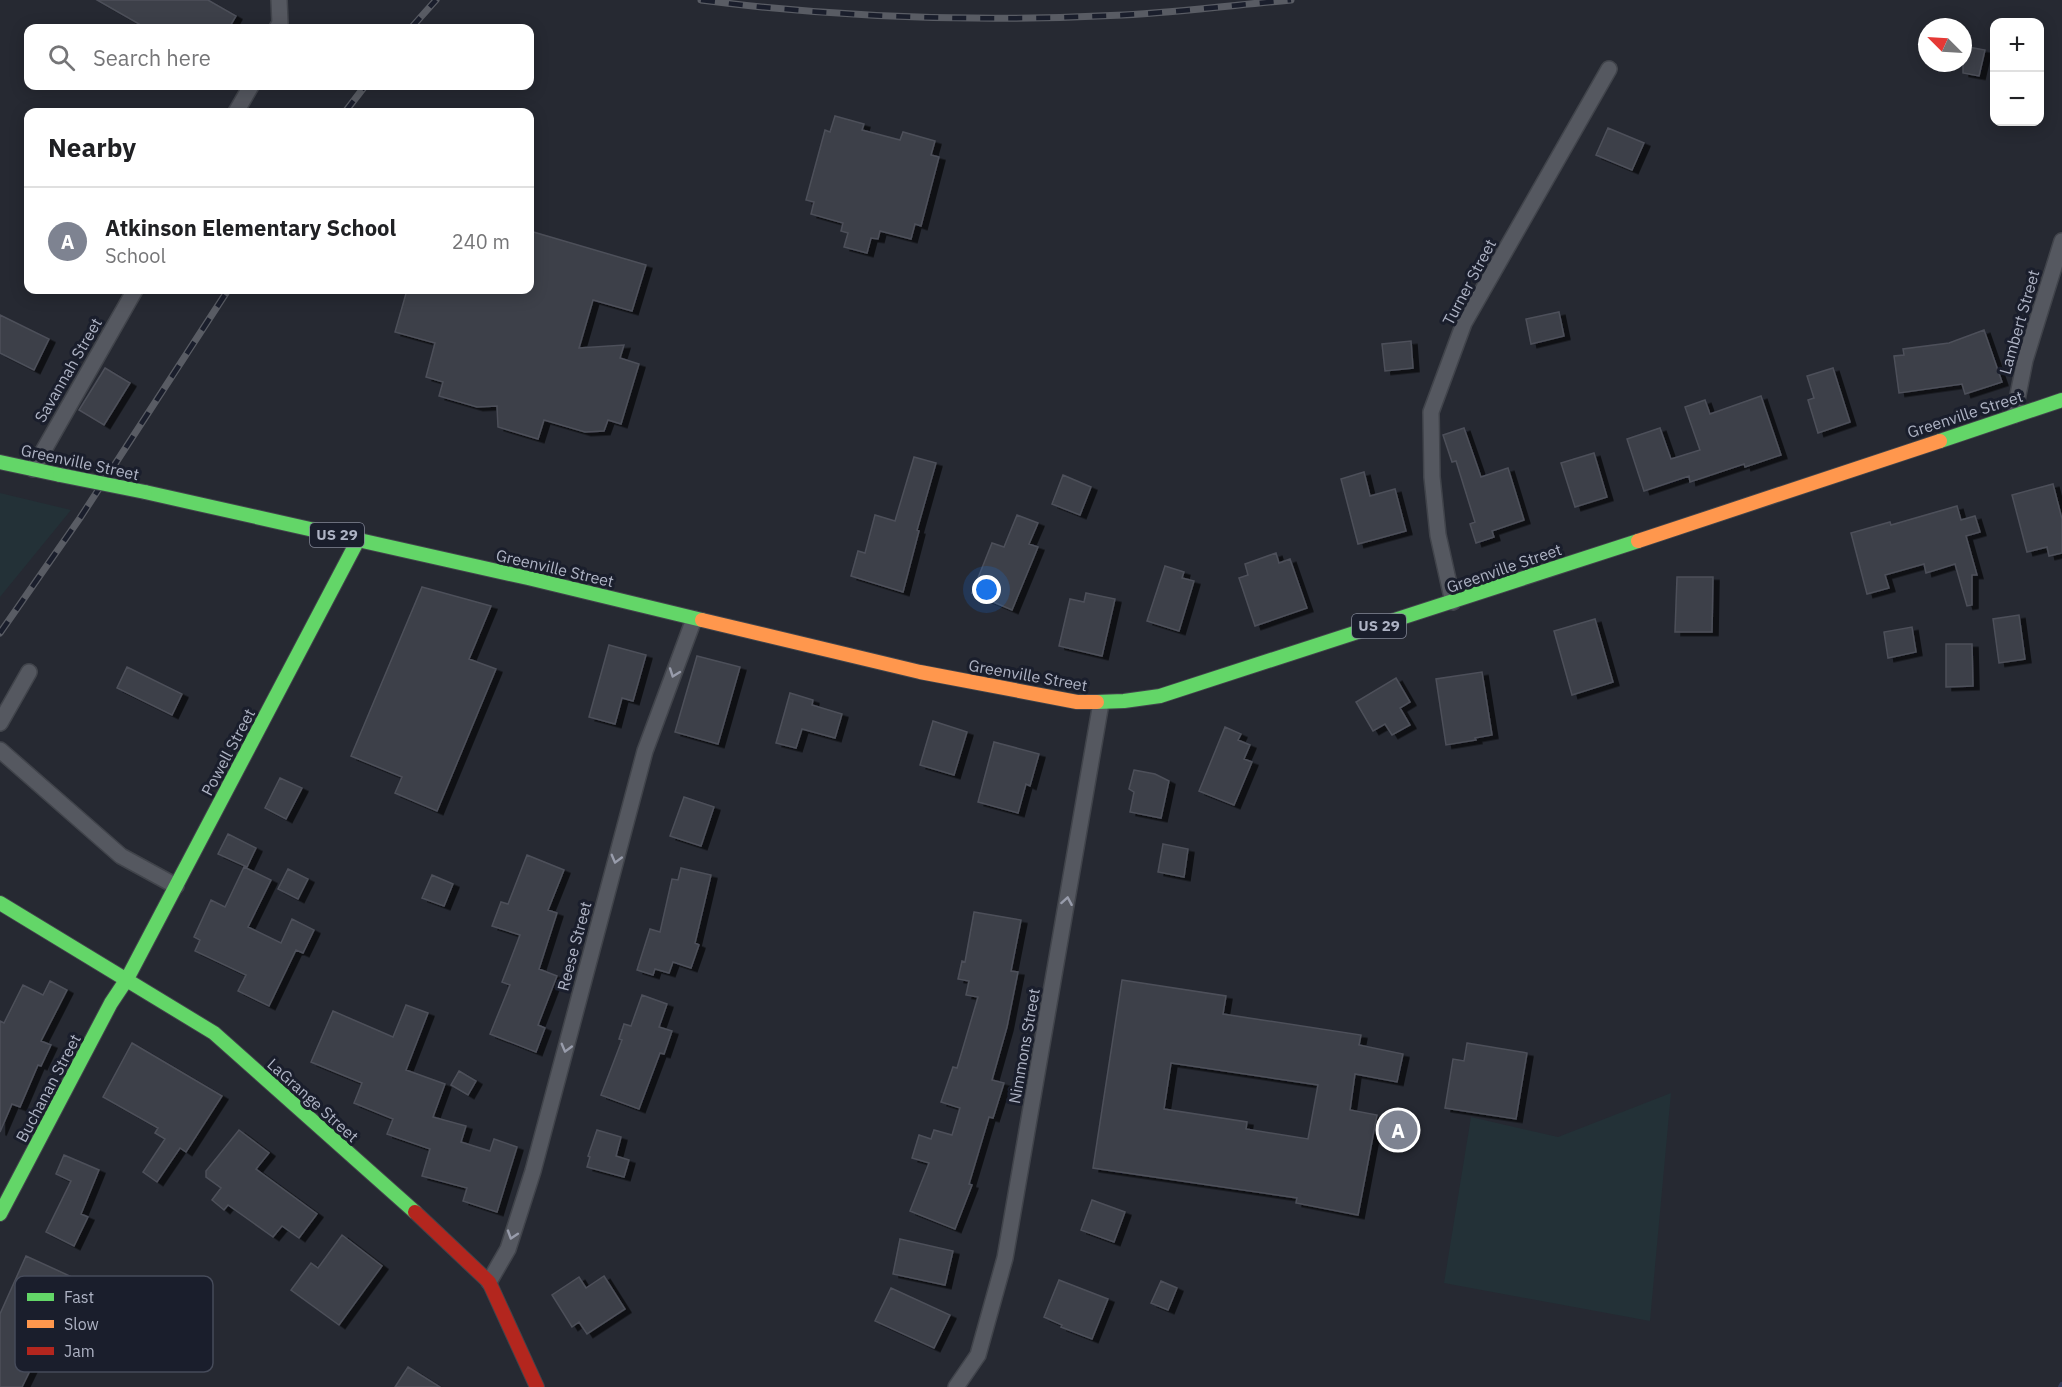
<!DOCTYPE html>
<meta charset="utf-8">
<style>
:root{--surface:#fff;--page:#f6f6f6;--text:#202124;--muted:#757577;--line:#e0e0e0;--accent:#7e8391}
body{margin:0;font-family:"IBM Plex Sans",sans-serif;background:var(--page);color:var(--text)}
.controls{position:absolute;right:18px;top:18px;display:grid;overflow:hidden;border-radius:12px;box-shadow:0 3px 15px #0003}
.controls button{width:54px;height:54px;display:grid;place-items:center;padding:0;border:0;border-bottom:2px solid var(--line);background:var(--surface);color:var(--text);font:30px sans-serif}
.compass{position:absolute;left:1918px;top:18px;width:54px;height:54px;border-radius:50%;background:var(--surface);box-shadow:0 3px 15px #0003;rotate:294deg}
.you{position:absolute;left:987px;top:590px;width:21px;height:21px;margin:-15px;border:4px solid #fff;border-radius:50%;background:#1a73e8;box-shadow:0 0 0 9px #1a73e833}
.badge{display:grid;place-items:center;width:39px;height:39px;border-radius:50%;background:var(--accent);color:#fff;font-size:20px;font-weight:700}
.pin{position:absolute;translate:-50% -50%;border:3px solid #fff;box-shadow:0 2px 6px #0006}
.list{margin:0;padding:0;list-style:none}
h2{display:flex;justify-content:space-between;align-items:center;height:78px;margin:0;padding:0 24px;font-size:26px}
h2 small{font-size:20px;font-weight:400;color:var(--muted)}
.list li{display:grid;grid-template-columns:39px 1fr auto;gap:18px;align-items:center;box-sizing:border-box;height:108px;padding:0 24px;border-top:2px solid var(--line)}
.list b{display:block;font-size:22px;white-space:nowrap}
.list p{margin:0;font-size:20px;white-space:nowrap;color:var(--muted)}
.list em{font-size:20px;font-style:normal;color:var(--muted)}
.icon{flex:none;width:33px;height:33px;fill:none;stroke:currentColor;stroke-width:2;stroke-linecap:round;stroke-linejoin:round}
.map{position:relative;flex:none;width:2062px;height:1387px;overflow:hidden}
.search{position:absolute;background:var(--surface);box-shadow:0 3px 15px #0003;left:24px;top:24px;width:510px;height:66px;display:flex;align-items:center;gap:15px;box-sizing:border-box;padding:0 21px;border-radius:12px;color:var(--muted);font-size:22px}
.panel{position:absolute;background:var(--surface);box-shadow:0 3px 15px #0003;left:24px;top:108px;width:510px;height:186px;border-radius:12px}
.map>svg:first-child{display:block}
.green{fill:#233137}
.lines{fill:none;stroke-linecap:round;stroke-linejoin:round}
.stream{stroke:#343c5a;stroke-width:6}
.building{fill:#3d4048;stroke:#4d505a;stroke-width:1.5;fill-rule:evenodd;filter:url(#shadow)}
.street-casing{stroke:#41444b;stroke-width:18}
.fast-casing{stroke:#41444b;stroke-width:16}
.slow-casing{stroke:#41444b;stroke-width:16}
.jam-casing{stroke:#41444b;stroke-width:16}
.street{stroke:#555860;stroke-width:15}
.fast{stroke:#63d668;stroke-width:14}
.slow{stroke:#ff974d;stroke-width:14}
.jam{stroke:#b3261e;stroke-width:14}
.rail-casing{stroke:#595c64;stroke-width:7}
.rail{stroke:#1a1e2c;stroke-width:4.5;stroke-dasharray:14;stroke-linecap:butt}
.fast-bridge-casing{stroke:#42464f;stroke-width:16;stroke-linecap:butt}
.fast-bridge{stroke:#63d668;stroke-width:14}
.oneway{stroke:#989cab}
.labels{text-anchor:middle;stroke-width:6;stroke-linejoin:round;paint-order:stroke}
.shield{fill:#1a1e2c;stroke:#828696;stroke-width:1.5}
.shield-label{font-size:15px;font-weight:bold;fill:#aeb3c4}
.street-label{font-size:16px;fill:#aeb3c4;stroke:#1a1e2c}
.key{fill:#1a1e2c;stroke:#464b5a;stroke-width:1.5}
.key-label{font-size:16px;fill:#aeb3c4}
</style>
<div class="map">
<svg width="2062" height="1387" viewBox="0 0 2062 1387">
<defs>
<filter id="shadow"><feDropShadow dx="6" dy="3.5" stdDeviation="0" flood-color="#0009"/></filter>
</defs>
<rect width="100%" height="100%" fill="#262932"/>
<!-- green -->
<path class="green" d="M0 493 71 510 0 597Z
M1671 1093 1650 1321 1444 1283 1471 1117 1558 1137Z"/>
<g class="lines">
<!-- stream -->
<path class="stream" d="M2061 1387 2062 1385"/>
</g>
<!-- building -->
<path class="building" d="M97 0H208L236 16 229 28H146Z
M1963 46 1985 50 1979 76 1963 73Z
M835 116 864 124 862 130 900 140 903 132 935 141 931 155 939 157 921 226 915 224 911 239 880 231 878 239 871 238 867 253 844 247 848 233 841 231 843 223 811 214 814 202 806 200 825 130 830 132Z
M1608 128 1644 143 1632 170 1596 155Z
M530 231 646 265 632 311 593 300 579 348 624 345 620 358 639 364 621 424 608 420 604 431 585 432 544 420 538 439 498 427 497 406 477 407 439 396 443 382 426 377 435 343 395 332 407 290H530Z
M1559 312 1564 336 1531 344 1526 319Z
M0 315 49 339 34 370 0 353Z
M1984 330 2002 382 1965 394 1962 384 1899 393 1894 356 1904 355 1903 349 1949 343Z
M1411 341 1413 368 1385 371 1382 344Z
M105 368 130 383 104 425 79 410Z
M1833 368 1850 422 1818 433 1808 400 1814 398 1807 376Z
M1761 396 1781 455 1745 467 1744 464 1690 482 1689 476 1644 491 1627 439 1660 428 1671 459 1700 450 1685 407 1705 400 1710 414Z
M1464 428 1481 477 1508 468 1524 520 1492 531 1494 537 1476 543 1470 524 1475 522 1456 461 1452 462 1443 435Z
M1594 453 1607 497 1575 507 1561 463Z
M914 457 936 463 917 530 919 531 903 592 851 576 858 551 865 553 875 515 895 521Z
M1364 472 1370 496 1395 489 1406 531 1358 544 1341 479Z
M1063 475 1091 487 1080 515 1052 504Z
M2053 484 2062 519V553L2049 556 2047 547 2027 552 2012 495Z
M1957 506 1961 520 1975 516 1980 532 1966 536 1977 575H1972V605L1967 606 1955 564 1926 573 1924 564 1885 575 1889 588 1867 594 1851 533 1890 522 1891 525Z
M1017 515 1038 523 1029 544 1038 547 1012 610 972 593 992 543 1004 547Z
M1276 553 1279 563 1290 559 1307 608 1255 626 1239 578 1248 575 1245 564Z
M1165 566 1184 572 1182 578 1194 581 1179 631 1147 621Z
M1677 577H1713L1712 632H1675Z
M422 587 491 606 469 659 496 669 437 811 395 793 402 777 351 756Z
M1086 593 1115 599 1102 656 1059 646 1070 599 1084 602Z
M2019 615 2025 659 1999 663 1993 619Z
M1595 619 1613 682 1572 695 1554 631Z
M1912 627 1916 652 1888 658 1884 632Z
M1946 644H1972L1973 686 1946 687Z
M609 645 646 655 633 701 622 698 615 724 589 717Z
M697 656 740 667 718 744 675 732Z
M127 667 182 694 172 715 117 688Z
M1482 672 1492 735 1475 738 1476 740 1446 745 1436 679Z
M1396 678 1410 702 1400 708 1410 725 1392 735 1385 724 1373 731 1356 702Z
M790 693 813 700 812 705 842 714 835 738 802 729 796 748 776 743Z
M933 721 967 732 954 775 920 765Z
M1225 727 1241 734 1238 740 1250 745 1244 759 1252 762 1234 805 1199 791Z
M994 742 1039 754 1030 786 1026 784 1018 813 978 802Z
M1134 770 1155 774 1169 781 1161 818 1130 812 1134 792 1129 789Z
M280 778 302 788 286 819 265 808Z
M684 797 714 807 701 846 670 836Z
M228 834 256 848 247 867 218 854Z
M1163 844 1188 849 1184 877 1158 872Z
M527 855 564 870 548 910 557 913 539 969 557 976 538 1025 545 1028 536 1052 490 1034 510 985 502 982 520 935 492 926 501 902 508 904Z
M244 867 271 880 248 927 281 943 292 919 314 930 303 953 296 950 269 1006 238 991 246 975 195 951 200 940 194 937 211 900 225 907Z
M681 868 711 875 695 943 699 945 691 968 673 962 669 973 655 969 653 975 637 970 650 929 660 932 672 879 678 880Z
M288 869 308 879 298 899 278 889Z
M432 875 453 884 444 906 422 898Z
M974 912 1021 920 1011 971 1018 972 1007 1027 992 1080 1004 1083 993 1118 989 1117 969 1184 972 1185 955 1229 910 1211 929 1163 912 1158 919 1135 931 1139 934 1130 952 1135 960 1108 941 1102 953 1067 957 1068 978 997 966 995 969 981 958 979 962 961 965 962Z
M1122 980 1226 996 1223 1014 1361 1035 1359 1045 1403 1054 1397 1082 1355 1074 1350 1110 1377 1115 1358 1215 1296 1203 1297 1198 1093 1168ZM1171 1063 1318 1085 1308 1139 1246 1129 1247 1122 1164 1109Z
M50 981 67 990 41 1041 51 1045 41 1066 38 1065 20 1107 12 1104 0 1132V1021L4 1023 23 985 43 995Z
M642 995 667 1004 659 1027 672 1031 664 1054 660 1053 639 1109 601 1095 622 1040 619 1039 624 1024 631 1026Z
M406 1005 428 1013 406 1070 445 1084 433 1117 466 1126 461 1142 490 1151 494 1139 517 1147 497 1212 463 1201 467 1188 422 1176 430 1149 387 1134 393 1119 354 1103 362 1083 311 1062 333 1011 393 1037Z
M132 1043 222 1096 186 1152 180 1148 157 1182 143 1172 165 1139 155 1133 158 1128 103 1097Z
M1467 1043 1527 1053 1516 1119 1445 1108 1453 1059 1464 1061Z
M459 1071 476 1081 468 1095 451 1085Z
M239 1130 269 1153 256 1169 317 1214 299 1238 282 1226 273 1237 228 1205 224 1210 212 1200 221 1188 206 1177V1171Z
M597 1130 621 1137 616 1156 629 1160 624 1177 587 1167 590 1157 588 1156Z
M64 1155 99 1170 81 1214 88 1217 74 1246 46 1232 71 1181 56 1174Z
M1092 1200 1125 1212 1114 1242 1081 1230Z
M342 1235 382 1266 339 1325 291 1290 311 1263 318 1268Z
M900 1239 953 1251 945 1285 893 1274Z
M26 1256 83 1282 70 1311 61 1307 22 1387H0V1314Z
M604 1276 625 1309 587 1334 579 1322 572 1327 552 1295 579 1277 586 1288Z
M1059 1280 1108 1299 1092 1339 1061 1327 1062 1325 1044 1317Z
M1161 1281 1177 1288 1168 1310 1151 1303Z
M891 1288 950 1315 934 1348 875 1321Z
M408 1367 440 1387H395Z"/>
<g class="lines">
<!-- street casing -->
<g class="street-casing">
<path id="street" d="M277 28 280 23 279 0
M236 112 251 86
M2014 415 2025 360 2062 241
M33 469 135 290
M1453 602 1438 535 1432 477 1431 412 1464 323 1609 69
M0 723 29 672
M0 750 121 856 176 886
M489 1282 508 1249 533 1171 645 751 694 619
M956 1387 978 1355 1005 1258 1101 703"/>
</g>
<!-- fast casing -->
<g class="fast-casing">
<path id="fast" d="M1940 441 2062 400
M0 462 60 475
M145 492 528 578 702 620
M1097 702 1124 701 1160 696 1638 541
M0 903 214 1033 415 1212
M0 1214 111 1003 127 979 358 540"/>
</g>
<!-- slow casing -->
<g class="slow-casing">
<path id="slow" d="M1638 541 1940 441
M702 620 920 672 1077 702H1097"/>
</g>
<!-- jam casing -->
<g class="jam-casing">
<path id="jam" d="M415 1212 489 1282 537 1387"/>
</g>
<!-- street -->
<use href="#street" class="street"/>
<!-- fast -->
<use href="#fast" class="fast"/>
<!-- slow -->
<use href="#slow" class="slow"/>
<!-- jam -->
<use href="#jam" class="jam"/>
<!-- rail casing -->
<g class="rail-casing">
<path id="rail" d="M701 0C841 18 983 22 1123 15 1179 12 1235 5 1291 0
M411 28 436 0
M345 112 365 86
M0 633 80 518 228 290"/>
</g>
<!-- rail -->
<use href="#rail" class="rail"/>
<!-- fast-bridge casing -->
<g class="fast-bridge-casing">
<path id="fast-bridge" d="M60 475 145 492"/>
</g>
<!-- fast-bridge -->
<use href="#fast-bridge" class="fast-bridge"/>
</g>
<!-- one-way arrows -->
<defs><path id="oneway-chevron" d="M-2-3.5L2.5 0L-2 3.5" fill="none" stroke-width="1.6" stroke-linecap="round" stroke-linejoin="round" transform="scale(1.5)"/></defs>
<g class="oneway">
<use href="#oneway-chevron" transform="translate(674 673) rotate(110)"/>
<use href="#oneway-chevron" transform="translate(616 859) rotate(105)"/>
<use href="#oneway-chevron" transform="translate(1067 901) rotate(-80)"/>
<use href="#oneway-chevron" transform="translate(566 1048) rotate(105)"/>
<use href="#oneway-chevron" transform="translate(512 1235) rotate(108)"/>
</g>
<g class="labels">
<!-- shield labels -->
<g class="shield">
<rect x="310" y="523" width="54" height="24" rx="4.5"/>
<rect x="1352" y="614" width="54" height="24" rx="4.5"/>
</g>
<g class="shield-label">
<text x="337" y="540">US 29</text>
<text x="1379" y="631">US 29</text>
</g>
<!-- street labels -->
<g class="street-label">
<text transform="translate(1469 282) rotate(-62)" y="6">Turner Street</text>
<text transform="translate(2019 322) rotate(-74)" y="6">Lambert Street</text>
<text transform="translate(68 370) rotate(-60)" y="6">Savannah Street</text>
<text transform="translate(1965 414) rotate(-18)" y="6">Greenville Street</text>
<text transform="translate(80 462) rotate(12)" y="6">Greenville Street</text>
<text transform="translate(555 568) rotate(13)" y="6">Greenville Street</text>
<text transform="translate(1504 568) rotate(-19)" y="6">Greenville Street</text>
<text transform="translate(1028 675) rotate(10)" y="6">Greenville Street</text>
<text transform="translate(228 752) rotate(-62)" y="6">Powell Street</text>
<text transform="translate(574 946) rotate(-75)" y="6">Reese Street</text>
<text transform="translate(1024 1046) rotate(-80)" y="6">Nimmons Street</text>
<text transform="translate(48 1088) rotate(-62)" y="6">Buchanan Street</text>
<text transform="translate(313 1100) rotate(42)" y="6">LaGrange Street</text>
</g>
</g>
<!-- legend -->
<rect x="15" y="1276" width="198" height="96" rx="9" class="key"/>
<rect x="27" y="1293" width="27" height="8" fill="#63d668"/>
<rect x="27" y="1320" width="27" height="8" fill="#ff974d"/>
<rect x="27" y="1347" width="27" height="8" fill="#b3261e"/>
<g class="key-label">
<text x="64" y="1303">Fast</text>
<text x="64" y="1330">Slow</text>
<text x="64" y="1357">Jam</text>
</g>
</svg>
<div class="controls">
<button>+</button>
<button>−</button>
</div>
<svg class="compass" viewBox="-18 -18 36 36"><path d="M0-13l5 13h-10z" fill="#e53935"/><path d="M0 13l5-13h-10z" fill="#757577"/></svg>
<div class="you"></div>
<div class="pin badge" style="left:1398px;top:1130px">A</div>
<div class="search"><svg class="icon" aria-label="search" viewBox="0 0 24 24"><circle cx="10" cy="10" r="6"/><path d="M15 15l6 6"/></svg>Search here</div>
<section class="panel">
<h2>Nearby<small></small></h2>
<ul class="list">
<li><span class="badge">A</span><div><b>Atkinson Elementary School</b><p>School</p></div><em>240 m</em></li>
</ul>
</section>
</div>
